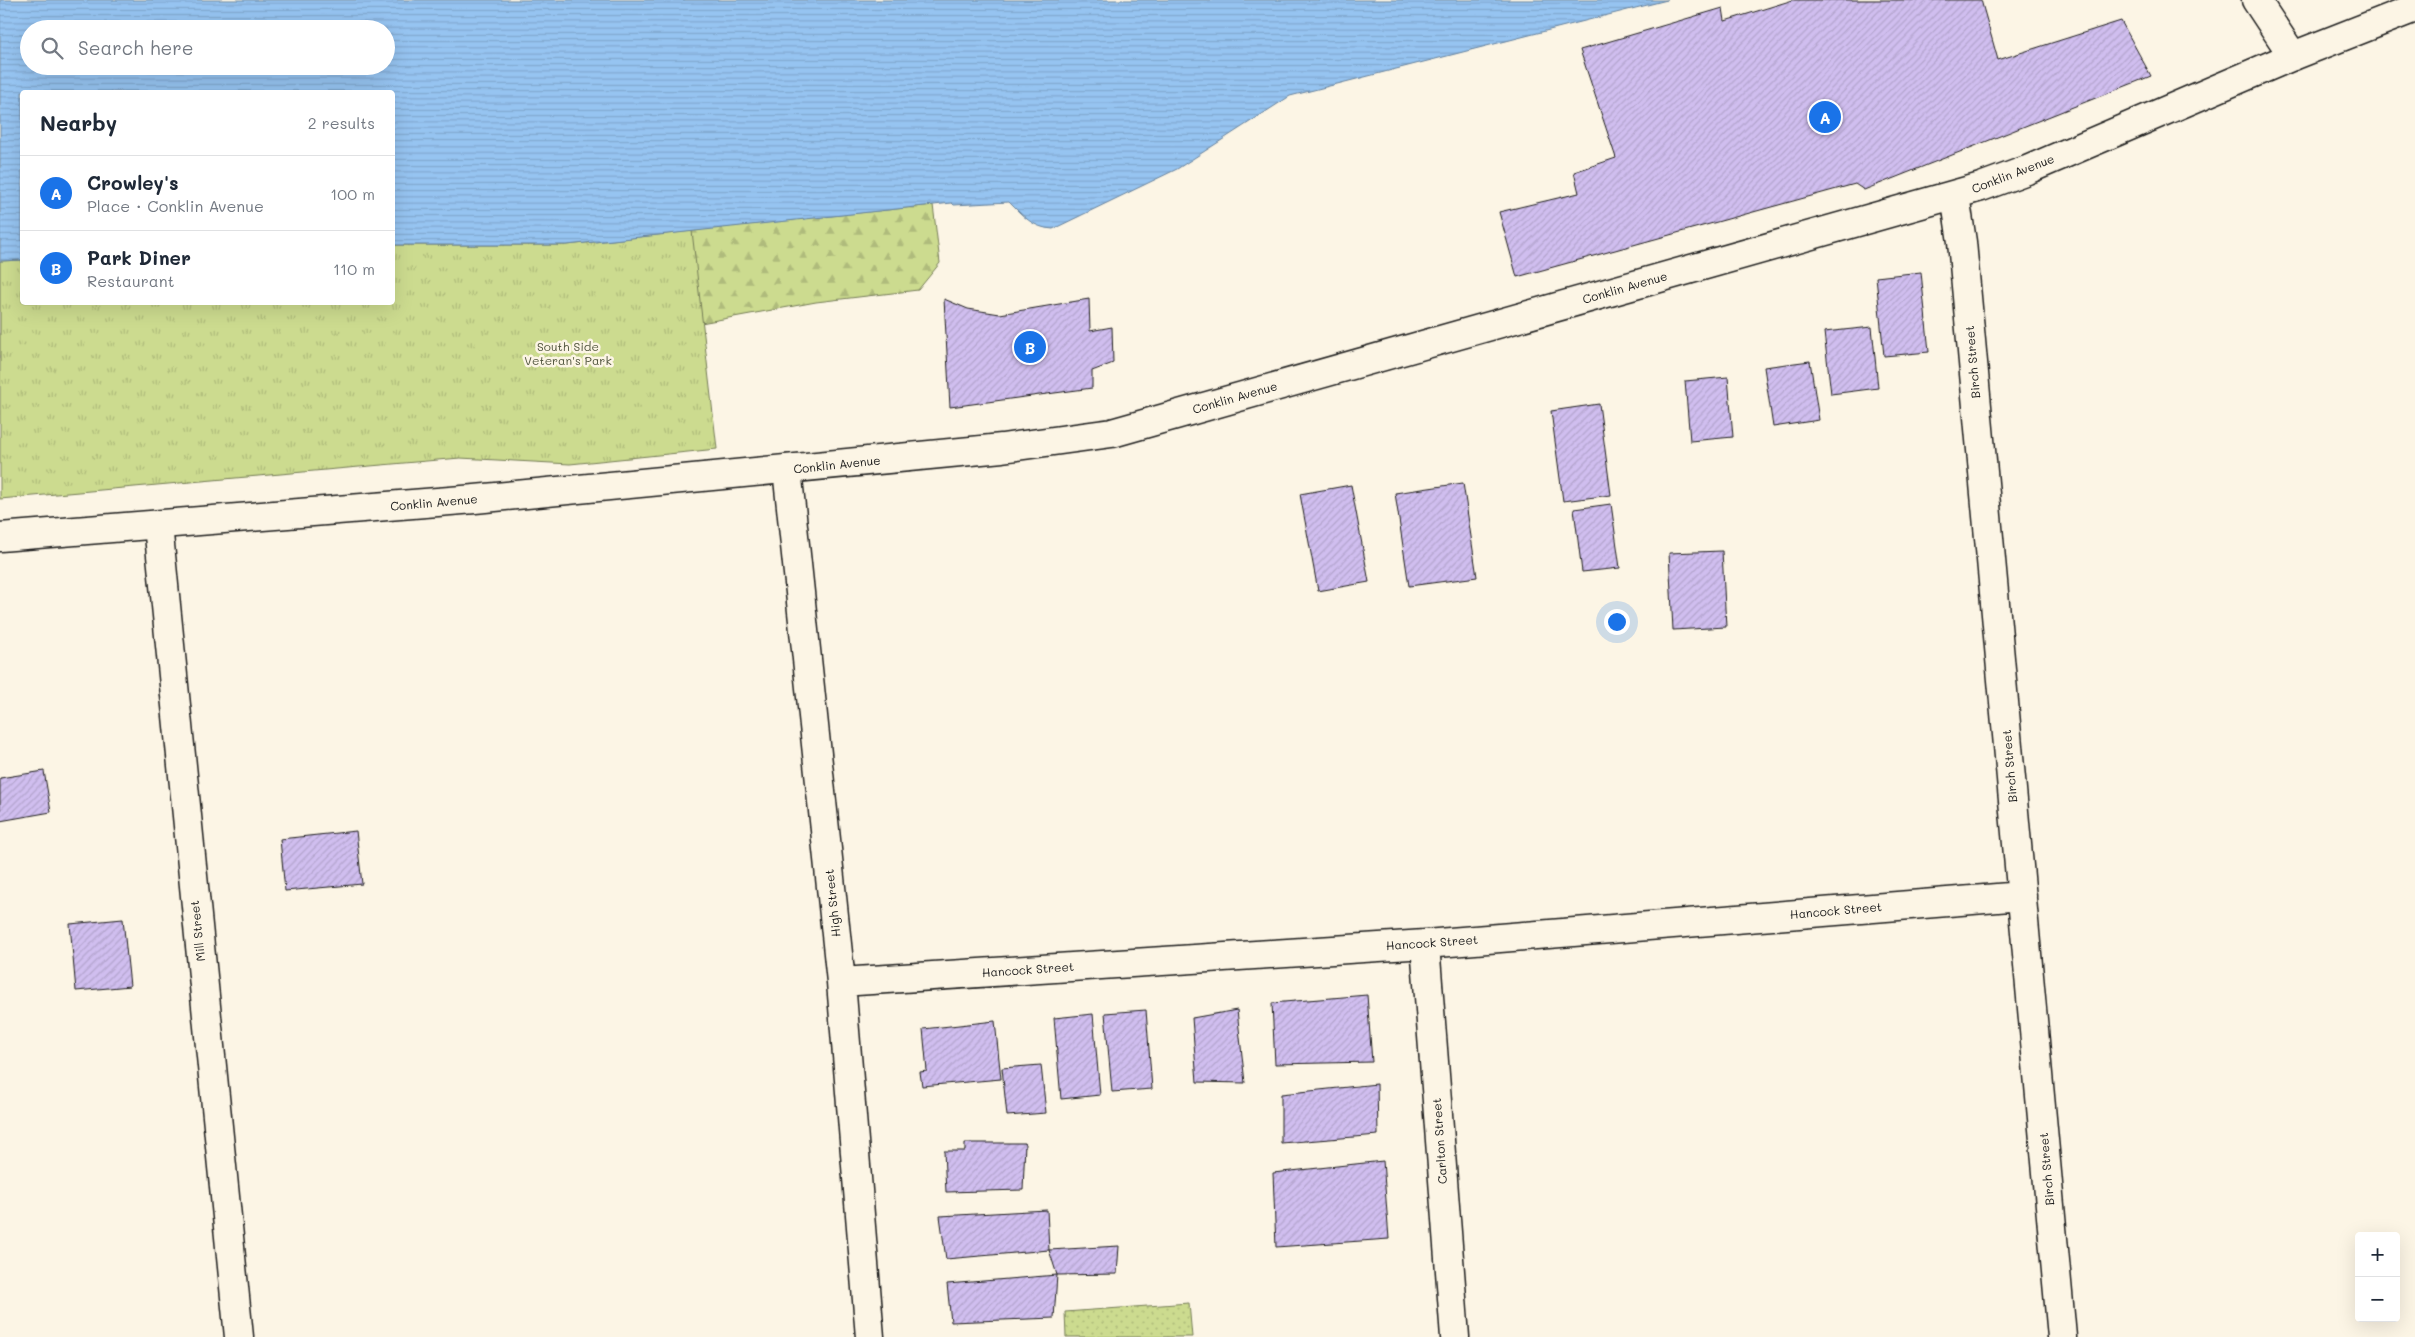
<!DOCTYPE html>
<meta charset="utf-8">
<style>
:root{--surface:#fff;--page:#f2f2f3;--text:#1f2937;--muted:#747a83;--line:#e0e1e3;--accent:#1a73e8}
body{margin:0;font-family:Mali,sans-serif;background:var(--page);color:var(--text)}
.controls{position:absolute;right:15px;bottom:15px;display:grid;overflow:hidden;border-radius:5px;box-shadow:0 5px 20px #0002}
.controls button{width:45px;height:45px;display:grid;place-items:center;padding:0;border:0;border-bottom:1px solid var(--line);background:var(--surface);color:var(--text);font:25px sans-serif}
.you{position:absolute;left:1616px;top:621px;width:18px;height:18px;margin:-12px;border:4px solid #fff;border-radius:50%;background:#1a73e8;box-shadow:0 0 0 8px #1a73e833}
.badge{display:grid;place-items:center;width:32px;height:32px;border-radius:50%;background:var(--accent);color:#fff;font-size:16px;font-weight:700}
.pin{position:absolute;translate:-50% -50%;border:2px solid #fff;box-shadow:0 1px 5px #0006}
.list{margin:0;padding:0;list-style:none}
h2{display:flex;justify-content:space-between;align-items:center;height:65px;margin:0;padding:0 20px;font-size:21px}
h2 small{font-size:16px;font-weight:400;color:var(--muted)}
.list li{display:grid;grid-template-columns:32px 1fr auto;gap:15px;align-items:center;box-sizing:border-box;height:75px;padding:0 20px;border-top:1px solid var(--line)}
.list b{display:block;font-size:19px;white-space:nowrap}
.list p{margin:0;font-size:16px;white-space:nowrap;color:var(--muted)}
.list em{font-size:16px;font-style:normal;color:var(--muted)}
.icon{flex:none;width:28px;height:28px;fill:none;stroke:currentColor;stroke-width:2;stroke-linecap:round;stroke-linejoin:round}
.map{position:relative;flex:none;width:2415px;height:1337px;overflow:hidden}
.search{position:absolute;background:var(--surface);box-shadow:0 5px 20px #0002;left:20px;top:20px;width:375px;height:55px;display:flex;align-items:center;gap:12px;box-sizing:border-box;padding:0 18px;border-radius:28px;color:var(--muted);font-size:19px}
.panel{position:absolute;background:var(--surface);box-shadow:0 5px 20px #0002;left:20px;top:90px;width:375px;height:215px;border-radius:5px}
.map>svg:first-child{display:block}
.grass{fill:url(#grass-dots);stroke:#747c56}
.forest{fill:url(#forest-firs);stroke:#747c56}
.park{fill:url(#park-tufts);stroke:#747c56}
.water{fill:url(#water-rules);stroke:#65819c;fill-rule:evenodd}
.building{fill:url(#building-hatch);stroke:#1c1c1c}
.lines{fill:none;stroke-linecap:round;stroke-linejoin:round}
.street-casing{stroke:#1c1c1c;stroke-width:31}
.secondary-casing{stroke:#1c1c1c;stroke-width:31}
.street{stroke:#fcf5e5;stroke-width:28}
.secondary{stroke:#fcf5e5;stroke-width:28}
.labels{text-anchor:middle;stroke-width:5;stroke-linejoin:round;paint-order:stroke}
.street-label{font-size:12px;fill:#1c1c1c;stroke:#fcf5e5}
.park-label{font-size:12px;fill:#51553e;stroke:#fcf5e5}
</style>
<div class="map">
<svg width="2415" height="1337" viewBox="0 0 2415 1337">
<defs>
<pattern id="grass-dots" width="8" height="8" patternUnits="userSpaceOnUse" patternTransform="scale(1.25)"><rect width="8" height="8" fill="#ccdb8f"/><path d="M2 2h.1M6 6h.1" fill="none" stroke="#afbb7b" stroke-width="1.8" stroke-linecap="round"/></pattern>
<pattern id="forest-firs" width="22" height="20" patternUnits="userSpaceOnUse" patternTransform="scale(1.25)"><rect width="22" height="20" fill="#ccdb8f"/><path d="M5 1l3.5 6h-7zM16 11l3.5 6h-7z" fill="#afbb7b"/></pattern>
<pattern id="park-tufts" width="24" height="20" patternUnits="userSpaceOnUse" patternTransform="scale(1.25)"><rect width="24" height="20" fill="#ccdb8f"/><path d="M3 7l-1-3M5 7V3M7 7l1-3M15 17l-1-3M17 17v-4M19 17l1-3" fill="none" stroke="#afbb7b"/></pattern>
<pattern id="water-rules" width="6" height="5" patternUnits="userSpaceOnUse" patternTransform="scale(1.25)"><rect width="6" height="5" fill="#96c4f1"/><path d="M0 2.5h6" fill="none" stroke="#81a8ce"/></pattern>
<pattern id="building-hatch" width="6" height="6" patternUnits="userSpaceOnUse" patternTransform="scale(1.25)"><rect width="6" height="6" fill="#d0beef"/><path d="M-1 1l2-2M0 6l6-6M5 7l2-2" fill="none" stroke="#b2a3cc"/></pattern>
</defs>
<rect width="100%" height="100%" fill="#fcf5e5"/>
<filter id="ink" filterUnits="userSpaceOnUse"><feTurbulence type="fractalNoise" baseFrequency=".02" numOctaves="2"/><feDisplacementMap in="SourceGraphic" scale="10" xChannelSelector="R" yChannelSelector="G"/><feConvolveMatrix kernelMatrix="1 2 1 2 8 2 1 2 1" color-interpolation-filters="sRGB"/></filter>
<g filter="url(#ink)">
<!-- grass -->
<path class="grass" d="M1189 1303 1192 1337H1066L1065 1312Z"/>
<!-- forest -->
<path class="forest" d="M933 205 940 263 918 290 816 302 668 329 0 358V261L22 260V302H392L393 245 633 237Z"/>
<!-- park -->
<path class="park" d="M692 231 717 449 570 464 460 458 0 499V261L22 260V302H392L393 245H567Z"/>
<!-- water -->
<path class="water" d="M0 0H1667L1290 96 1177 169 1053 229C1033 228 1023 216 1009 202L954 205 952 203 567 245H393L392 92H22V260L0 261ZM29 29H386V66H29Z"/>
<!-- building -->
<path class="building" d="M1793 0H1981L1998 60 2121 21 2151 76 1864 190 1855 184 1517 277 1499 212 1579 193 1574 172 1616 158 1580 50 1723 8 1725 21Z
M1921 272 1929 352 1884 356 1876 277Z
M944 299 968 309 1000 314 1089 299 1090 331 1112 327 1113 363 1092 371V388L950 407Z
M1872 327 1878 388 1831 394 1824 332Z
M1810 361 1819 420 1773 427 1764 367Z
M1728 377 1733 437 1690 441 1685 381Z
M1599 404 1611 495 1563 501 1551 411Z
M1463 483 1477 577 1409 586 1395 493Z
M1351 485 1369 582 1318 591 1300 494Z
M1611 504 1620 568 1582 572 1574 509Z
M1722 551 1726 627 1673 630 1669 553Z
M44 771 51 812 0 821V778Z
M356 831 362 884 285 891 280 839Z
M123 919 130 986 76 991 70 924Z
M1367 995 1372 1062 1275 1064 1272 1003Z
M1146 1010 1152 1089 1112 1092 1105 1013Z
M1237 1010 1245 1083 1197 1082 1192 1018Z
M1093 1014 1100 1095 1061 1099 1054 1018Z
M995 1021 1001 1079 922 1086 920 1072 927 1071 923 1029Z
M1041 1065 1046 1113 1007 1116 1002 1068Z
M1377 1084 1378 1135 1281 1143V1094Z
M965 1143H1025L1023 1190 946 1192 944 1151H965Z
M1383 1161 1389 1239 1276 1247 1273 1173Z
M1047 1210 1049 1250 946 1259 940 1216Z
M1119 1246 1117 1274 1057 1275 1049 1250Z
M1057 1275 1054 1318 951 1322 947 1284Z"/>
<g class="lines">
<!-- street casing -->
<g class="street-casing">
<path id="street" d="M2256 0 2293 56
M1955 195 1962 242 2062 1337
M787 469 841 982 870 1337
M158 525 239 1337
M1425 944 1455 1337
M841 982 1425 944 2022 896"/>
</g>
<!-- secondary casing -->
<g class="secondary-casing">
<path id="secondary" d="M0 537 475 499 1002 448 1112 433 1981 187 2027 170 2293 56 2415 8"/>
</g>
<!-- street -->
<use href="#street" class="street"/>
<!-- secondary -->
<use href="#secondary" class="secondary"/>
</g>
</g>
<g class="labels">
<!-- street labels -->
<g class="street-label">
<text transform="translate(2013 174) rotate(-21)" y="4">Conklin Avenue</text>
<text transform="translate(1625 288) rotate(-16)" y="4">Conklin Avenue</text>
<text transform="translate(1973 362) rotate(-95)" y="4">Birch Street</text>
<text transform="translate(1235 398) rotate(-16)" y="4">Conklin Avenue</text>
<text transform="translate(837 465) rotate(-6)" y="4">Conklin Avenue</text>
<text transform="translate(434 503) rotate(-5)" y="4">Conklin Avenue</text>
<text transform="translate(2010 766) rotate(-95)" y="4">Birch Street</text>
<text transform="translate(833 903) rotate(-96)" y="4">High Street</text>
<text transform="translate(1836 911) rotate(-5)" y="4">Hancock Street</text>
<text transform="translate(198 931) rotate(-96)" y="4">Mill Street</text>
<text transform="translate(1432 943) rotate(-4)" y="4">Hancock Street</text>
<text transform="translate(1028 970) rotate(-4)" y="4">Hancock Street</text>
<text transform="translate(1440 1141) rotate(-94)" y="4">Carlton Street</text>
<text transform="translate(2047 1169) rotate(-95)" y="4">Birch Street</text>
</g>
<!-- park labels -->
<g class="park-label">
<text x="568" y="351">South Side<tspan x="568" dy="14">Veteran's Park</tspan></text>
</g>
</g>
</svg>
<div class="controls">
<button>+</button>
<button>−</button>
</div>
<div class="you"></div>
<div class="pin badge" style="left:1825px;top:117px">A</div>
<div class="pin badge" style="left:1030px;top:347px">B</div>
<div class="search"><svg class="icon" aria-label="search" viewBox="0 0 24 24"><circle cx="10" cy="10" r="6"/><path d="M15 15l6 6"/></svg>Search here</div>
<section class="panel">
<h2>Nearby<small>2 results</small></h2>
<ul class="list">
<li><span class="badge">A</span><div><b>Crowley's</b><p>Place · Conklin Avenue</p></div><em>100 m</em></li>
<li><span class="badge">B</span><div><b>Park Diner</b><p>Restaurant</p></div><em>110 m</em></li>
</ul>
</section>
</div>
